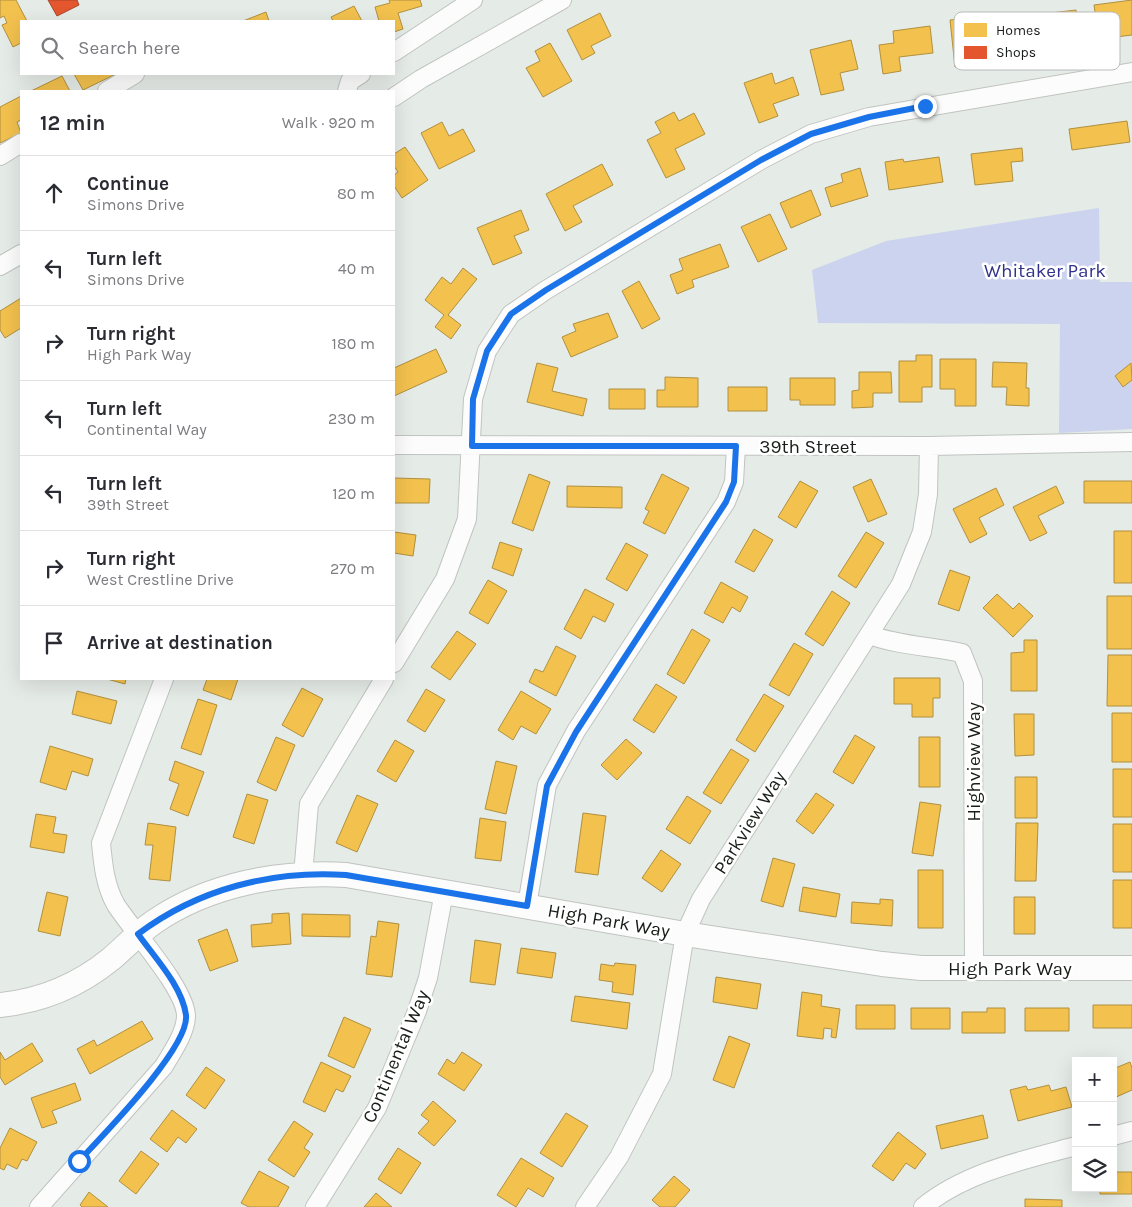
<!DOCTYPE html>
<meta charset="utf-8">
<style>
:root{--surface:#fff;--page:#f2f2f3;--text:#2b2b33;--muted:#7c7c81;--line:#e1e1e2}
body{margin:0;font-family:Karla,sans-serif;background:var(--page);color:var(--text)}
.controls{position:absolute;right:15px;bottom:15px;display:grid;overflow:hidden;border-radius:0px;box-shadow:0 5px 20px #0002}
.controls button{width:45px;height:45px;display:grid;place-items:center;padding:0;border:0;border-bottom:1px solid var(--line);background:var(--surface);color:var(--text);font:25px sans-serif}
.stop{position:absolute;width:15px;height:15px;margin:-11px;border:4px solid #1a73e8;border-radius:50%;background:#fff}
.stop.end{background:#1a73e8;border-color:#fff;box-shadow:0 1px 5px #0008}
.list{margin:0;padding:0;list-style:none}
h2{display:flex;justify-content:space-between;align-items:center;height:65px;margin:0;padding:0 20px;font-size:21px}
h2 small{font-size:16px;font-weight:400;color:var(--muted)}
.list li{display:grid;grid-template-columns:32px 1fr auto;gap:15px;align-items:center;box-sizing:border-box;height:75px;padding:0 20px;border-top:1px solid var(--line)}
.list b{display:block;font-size:19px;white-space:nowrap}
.list p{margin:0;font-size:16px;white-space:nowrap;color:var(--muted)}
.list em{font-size:16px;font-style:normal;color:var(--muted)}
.icon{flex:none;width:28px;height:28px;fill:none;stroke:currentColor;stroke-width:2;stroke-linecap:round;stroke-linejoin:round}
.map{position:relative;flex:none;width:1132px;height:1207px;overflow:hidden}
.search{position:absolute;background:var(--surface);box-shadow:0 5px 20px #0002;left:20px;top:20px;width:375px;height:55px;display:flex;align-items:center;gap:12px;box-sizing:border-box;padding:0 18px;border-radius:0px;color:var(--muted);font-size:19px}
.panel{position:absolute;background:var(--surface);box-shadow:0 5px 20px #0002;left:20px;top:90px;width:375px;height:590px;border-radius:0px}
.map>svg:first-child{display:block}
.green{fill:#ccd3ee}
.homes{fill:#f2c14e;stroke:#b1903e}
.shops{fill:#e4572e;stroke:#a74628}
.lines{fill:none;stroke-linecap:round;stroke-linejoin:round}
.street-casing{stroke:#c0c4c1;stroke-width:20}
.secondary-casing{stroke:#c0c4c1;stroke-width:26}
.street{stroke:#fbfcfb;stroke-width:18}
.secondary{stroke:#fbfcfb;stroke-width:24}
.route{stroke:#1a73e8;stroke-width:6}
.labels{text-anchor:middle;stroke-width:5;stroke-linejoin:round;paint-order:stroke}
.park-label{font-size:19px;fill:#32328c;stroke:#fff}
.street-label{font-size:19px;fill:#191d19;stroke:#fff}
.key{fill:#fff;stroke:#babbba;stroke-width:1}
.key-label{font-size:14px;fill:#191d19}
</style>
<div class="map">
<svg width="1132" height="1207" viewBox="0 0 1132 1207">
<rect width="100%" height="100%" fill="#e5ebe6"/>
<!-- green -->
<path class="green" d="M1099 208 1100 282H1132V429L1059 433 1060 324 818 323 812 270 886 241Z"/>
<!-- homes -->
<path class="homes" d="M0 0H16L27 21H21V43L13 47 2 25 7 23 4 16 0 18Z
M389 0H420L422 6 398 13 403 29 394 32V21H379L375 7 390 3Z
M1132 0V35L1099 39 1094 5Z
M354 6 362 21H333L331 17Z
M1076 10 1081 47 1050 51 1049 43 1028 46 1025 16Z
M266 12 269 21H243Z
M600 13 611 36 591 46 595 53 582 60 567 30Z
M1006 14 1009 41 972 44 974 65 955 67 950 20Z
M930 26 933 53 899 57 901 71 883 74 879 45 894 43 893 31Z
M851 40 858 69 840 73 844 90 821 95 810 50Z
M550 43 572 81 543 97 526 68 540 61 535 51Z
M772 73 775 84 793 77 799 95 773 104 778 116 759 123 744 83Z
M74 74H116L83 90Z
M62 76 70 91H31Z
M21 96V120L17 122 21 133 0 143V107Z
M674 112 679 121 694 113 705 134 675 149 685 169 666 178 647 140 661 133 655 122Z
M1127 121 1130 142 1072 150 1069 129Z
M442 122 449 136 463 129 475 151 439 169 421 133Z
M405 147 428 180 402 198 394 186V175L398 172 394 166V154Z
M1022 148 1023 161 1011 162 1013 181 975 185 971 154Z
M939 157 943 182 889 190 885 162 903 159 904 162Z
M602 164 613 185 573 206 582 222 565 231 546 194Z
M860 168 868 196 831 207 825 188 843 182 841 174Z
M811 190 821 215 791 228 780 203Z
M521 210 529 230 514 236 522 253 493 265 477 228Z
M770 214 787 249 758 262 741 227Z
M720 244 729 267 692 280 694 287 677 294 670 275 683 270 679 259Z
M463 268 477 279 448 315 461 325 451 339 435 327 444 315 425 300 442 277 451 284Z
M639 281 660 319 642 329 622 291Z
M21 298V328L5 338 0 330V311Z
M608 313 618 337 571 357 562 337 576 331 573 324Z
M436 349 447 372 394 396V368Z
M916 355H932V387H922V402H899V361H916Z
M940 359H976V406H955V389H940Z
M993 362 1027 363 1026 388H1029V406L1006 405 1007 387H992Z
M537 363 558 368 552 391 587 399 583 416 527 402Z
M1131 363 1132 380 1123 387 1115 376Z
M859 372H891L892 393H873V407L852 408V391L859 390Z
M665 377 698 378V407H657V390H665Z
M790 378H835V405H800V400H790Z
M728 387H767V411H728Z
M609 389H645V409H609Z
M529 474 550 482 533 531 512 523Z
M662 474 689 488 665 534 643 523 649 511 645 509Z
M394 478 430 479 429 503H394Z
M871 479 887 514 868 522 853 487Z
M800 481 818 491 796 528 778 517Z
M1084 481H1132V503H1084Z
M567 486 622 487V508L567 507Z
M1056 486 1064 503 1038 516 1047 533 1030 541 1013 507Z
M996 488 1004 505 979 518 987 534 970 543 953 509Z
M754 529 773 540 754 572 735 562Z
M1114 531H1132V583H1114Z
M394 532 416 535 413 556 394 553Z
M866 532 884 543 856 588 838 576Z
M500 542 522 549 513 576 492 568Z
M626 543 648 555 627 591 606 579Z
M950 570 970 577 959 611 938 604Z
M488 580 507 591 488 624 469 613Z
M721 582 748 597 740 612 732 607 723 623 704 613Z
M585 589 614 604 605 622 593 616 581 639 564 629Z
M832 591 850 603 823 646 805 634Z
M997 594 1013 609 1019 603 1033 616 1013 637 983 608Z
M1107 596H1132V649H1107Z
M692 629 710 640 684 684 667 674Z
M457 631 476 644 450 680 431 667Z
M1024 640H1037V691H1011V653L1024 652Z
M794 643 813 654 789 696 769 685Z
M556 646 576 656 556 696 529 682 535 669 543 672Z
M1108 655H1132V706H1107Z
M894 678H940V698H933V717H912V704H894Z
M107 679H126L125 684Z
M207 679H238L231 700 203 690Z
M656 684 677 697 654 733 633 720Z
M302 688 323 699 303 737 282 725Z
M426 689 445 700 425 732 407 721Z
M77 691 117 701 111 724 72 714Z
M521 691 551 709 536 734 521 726 513 740 498 730Z
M764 694 784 706 755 752 736 740Z
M198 699 217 705 201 755 181 748Z
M1112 713H1132V762H1112Z
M1014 714H1034V755L1015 756Z
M855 735 875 747 853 784 833 772Z
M276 737 295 745 276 791 257 782Z
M919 737H940V787H919Z
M626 739 642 753 617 780 601 765Z
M395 740 414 751 396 782 377 771Z
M50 746 93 759 88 776 72 771 66 790 40 782Z
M731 749 749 760 721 804 703 793Z
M175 761 204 772 188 816 170 809 179 784 169 780Z
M496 761 517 766 506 814 485 809Z
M1113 769H1132V817H1113Z
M1015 777H1037V818H1015Z
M816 793 834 805 813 834 796 821Z
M247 794 268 800 254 844 233 837Z
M357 795 378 804 357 852 336 843Z
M687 796 711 811 690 844 666 829Z
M920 802 941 805 933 856 912 853Z
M583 813 606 816 598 875 575 872Z
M36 814 56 817 53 833 67 835 64 853 30 847Z
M480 818 506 822 501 861 475 858Z
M148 823 176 827 170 881 149 879 153 845H145Z
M1016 823H1038L1036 881H1015Z
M1113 824H1132V872H1113Z
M661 850 681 864 662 892 642 878Z
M773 858 795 864 783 907 761 901Z
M918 870H943V928H918Z
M1113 880H1132V928H1113Z
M803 887 840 894 836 917 799 911Z
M47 892 68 897 60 936 38 931Z
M1014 897H1035V934H1014Z
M880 899 893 900 892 926 851 923 852 902 880 904Z
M289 913 291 944 252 947 251 925 272 923V914Z
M302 914 350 915V937L302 936Z
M378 921 399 924 392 977 366 974 371 936 376 937Z
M227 929 238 961 210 971 198 940Z
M475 940 501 944 495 985 470 982Z
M521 948 556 953 552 978 517 973Z
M615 963 636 965 633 995 612 992 613 982 599 980 601 964 614 966Z
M716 977 761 984 757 1009 713 1002Z
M802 992 822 995 821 1006 840 1009 836 1038 831 1037 832 1029 824 1028 823 1039 797 1036Z
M575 996 630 1003 627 1029 571 1021Z
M856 1005H895V1029H856Z
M1093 1005H1132V1028H1093Z
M911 1008H950V1029H911Z
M987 1008H1005V1033H962V1012H987Z
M1025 1008H1069V1031H1025Z
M344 1017 371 1029 354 1068 328 1056Z
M142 1021 153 1039 90 1074 77 1049 94 1040 97 1046Z
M729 1036 750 1044 734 1088 713 1080Z
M32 1043 43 1061 5 1085 0 1077V1052L5 1060Z
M462 1052 482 1065 464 1091 438 1074 447 1059 454 1064Z
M321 1062 351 1076 343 1092 336 1089 325 1112 303 1102Z
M1130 1062 1132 1068V1090L1114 1098 1113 1069Z
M206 1067 225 1080 205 1109 186 1095Z
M75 1083 81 1100 52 1111 57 1123 42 1128 31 1098Z
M1049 1085 1051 1091 1066 1087 1072 1107 1018 1121 1010 1090 1026 1086 1028 1090Z
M433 1101 456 1121 434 1146 418 1133 429 1121 421 1115Z
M172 1110 197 1129 186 1143 178 1137 167 1152 150 1139Z
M566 1113 588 1126 562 1167 540 1153Z
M983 1115 988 1138 941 1149 936 1126Z
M294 1121 313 1134 304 1148 310 1152 294 1177 268 1160Z
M10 1128 37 1142 27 1161 22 1159 17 1169 7 1164 4 1170 0 1168V1148Z
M898 1132 926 1154 915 1169 906 1163 893 1181 872 1166Z
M398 1148 421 1163 401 1194 378 1179Z
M141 1151 159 1164 136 1194 119 1181Z
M521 1158 554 1178 543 1197 528 1188 516 1207 497 1195Z
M259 1171 289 1187 278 1207H249L241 1203Z
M1113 1172H1132V1194H1100V1188H1113Z
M674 1176 690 1190 675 1207H660L652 1200Z
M89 1192 108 1207H82L80 1205Z
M376 1193 392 1207H364Z
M1025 1199 1062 1200V1207H1025Z"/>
<!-- shops -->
<path class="shops" d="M48 0H77L79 5 57 16Z"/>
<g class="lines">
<!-- street casing -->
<g class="street-casing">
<path id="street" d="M394 52 473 0
M107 91 135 74
M347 91 350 81 361 74
M394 97 421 79 562 0
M0 156 21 143
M0 266 21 254
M394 445 929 446 1132 442
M870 635C900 646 931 646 962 653L973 681 974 967
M394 663 445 579 467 519 473 399 487 351 511 314 546 290 761 160 811 134 869 117 1132 72
M303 875 309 804 384 679
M527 906 547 785 576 731 726 502 734 482 736 446
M1113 1136 1132 1131
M39 1207 164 1066C172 1052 185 1034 186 1017 187 990 132 930 116 905 105 886 103 864 101 843L164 679
M315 1207 377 1108 417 1011 428 978 444 892
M585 1207 619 1157 662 1074 685 934 701 899 901 584 922 532 928 494 929 446
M923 1207C966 1172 1024 1160 1076 1146"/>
</g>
<!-- secondary casing -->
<g class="secondary-casing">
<path id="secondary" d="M0 1005C41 1001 79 985 111 959 125 947 138 933 154 922 209 884 281 871 346 875L685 934 882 964 921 968H1132"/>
</g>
<!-- street -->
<use href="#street" class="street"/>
<!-- secondary -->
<use href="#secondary" class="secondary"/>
</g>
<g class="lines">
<!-- route -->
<path class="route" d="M79 1161C102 1136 190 1047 186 1015 182 986 155 958 138 934 198 889 272 870 346 875L527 906 547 786 576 732 726 502 734 482 736 446H472L473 399 487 351 511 314 546 290 761 160 811 134 869 117 925 106"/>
</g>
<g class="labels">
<!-- park labels -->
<g class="park-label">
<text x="1045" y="277">Whitaker Park</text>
</g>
<!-- street labels -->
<g class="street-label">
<text x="808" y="453">39th Street</text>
<text transform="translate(973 762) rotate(-90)" y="7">Highview Way</text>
<text transform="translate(749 822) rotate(-58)" y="7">Parkview Way</text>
<text transform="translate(609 920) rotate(10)" y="7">High Park Way</text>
<text x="1010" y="975">High Park Way</text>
<text transform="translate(395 1056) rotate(-67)" y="7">Continental Way</text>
</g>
</g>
<!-- legend -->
<rect x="954" y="12" width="166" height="58" rx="8" class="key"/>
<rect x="964" y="23" width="23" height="14" fill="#f2c14e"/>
<rect x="964" y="46" width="23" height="13" fill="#e4572e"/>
<g class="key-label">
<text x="996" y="35">Homes</text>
<text x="996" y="57">Shops</text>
</g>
</svg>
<div class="controls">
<button>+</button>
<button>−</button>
<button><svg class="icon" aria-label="layers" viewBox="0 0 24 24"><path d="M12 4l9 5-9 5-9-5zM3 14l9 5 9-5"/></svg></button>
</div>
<div class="stop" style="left:79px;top:1161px"></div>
<div class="stop end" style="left:925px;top:106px"></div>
<div class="search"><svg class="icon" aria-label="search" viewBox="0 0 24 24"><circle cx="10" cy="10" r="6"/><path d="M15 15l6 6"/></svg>Search here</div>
<section class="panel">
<h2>12 min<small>Walk · 920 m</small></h2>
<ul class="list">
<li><svg class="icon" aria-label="ahead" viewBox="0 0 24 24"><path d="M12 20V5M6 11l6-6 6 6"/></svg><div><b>Continue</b><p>Simons Drive</p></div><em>80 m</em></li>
<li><svg class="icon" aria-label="left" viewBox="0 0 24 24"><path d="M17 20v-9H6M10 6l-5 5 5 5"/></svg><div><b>Turn left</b><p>Simons Drive</p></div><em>40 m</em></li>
<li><svg class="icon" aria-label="right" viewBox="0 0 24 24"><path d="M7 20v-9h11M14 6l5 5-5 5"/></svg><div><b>Turn right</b><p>High Park Way</p></div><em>180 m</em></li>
<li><svg class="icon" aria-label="left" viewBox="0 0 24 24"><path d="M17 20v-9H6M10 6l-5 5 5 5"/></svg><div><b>Turn left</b><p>Continental Way</p></div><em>230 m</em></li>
<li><svg class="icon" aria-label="left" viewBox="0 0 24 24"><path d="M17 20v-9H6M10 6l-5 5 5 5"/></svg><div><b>Turn left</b><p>39th Street</p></div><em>120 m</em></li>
<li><svg class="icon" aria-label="right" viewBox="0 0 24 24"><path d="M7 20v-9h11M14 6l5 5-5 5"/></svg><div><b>Turn right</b><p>West Crestline Drive</p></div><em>270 m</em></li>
<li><svg class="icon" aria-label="arrive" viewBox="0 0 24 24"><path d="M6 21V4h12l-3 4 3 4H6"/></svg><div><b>Arrive at destination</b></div></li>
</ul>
</section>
</div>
